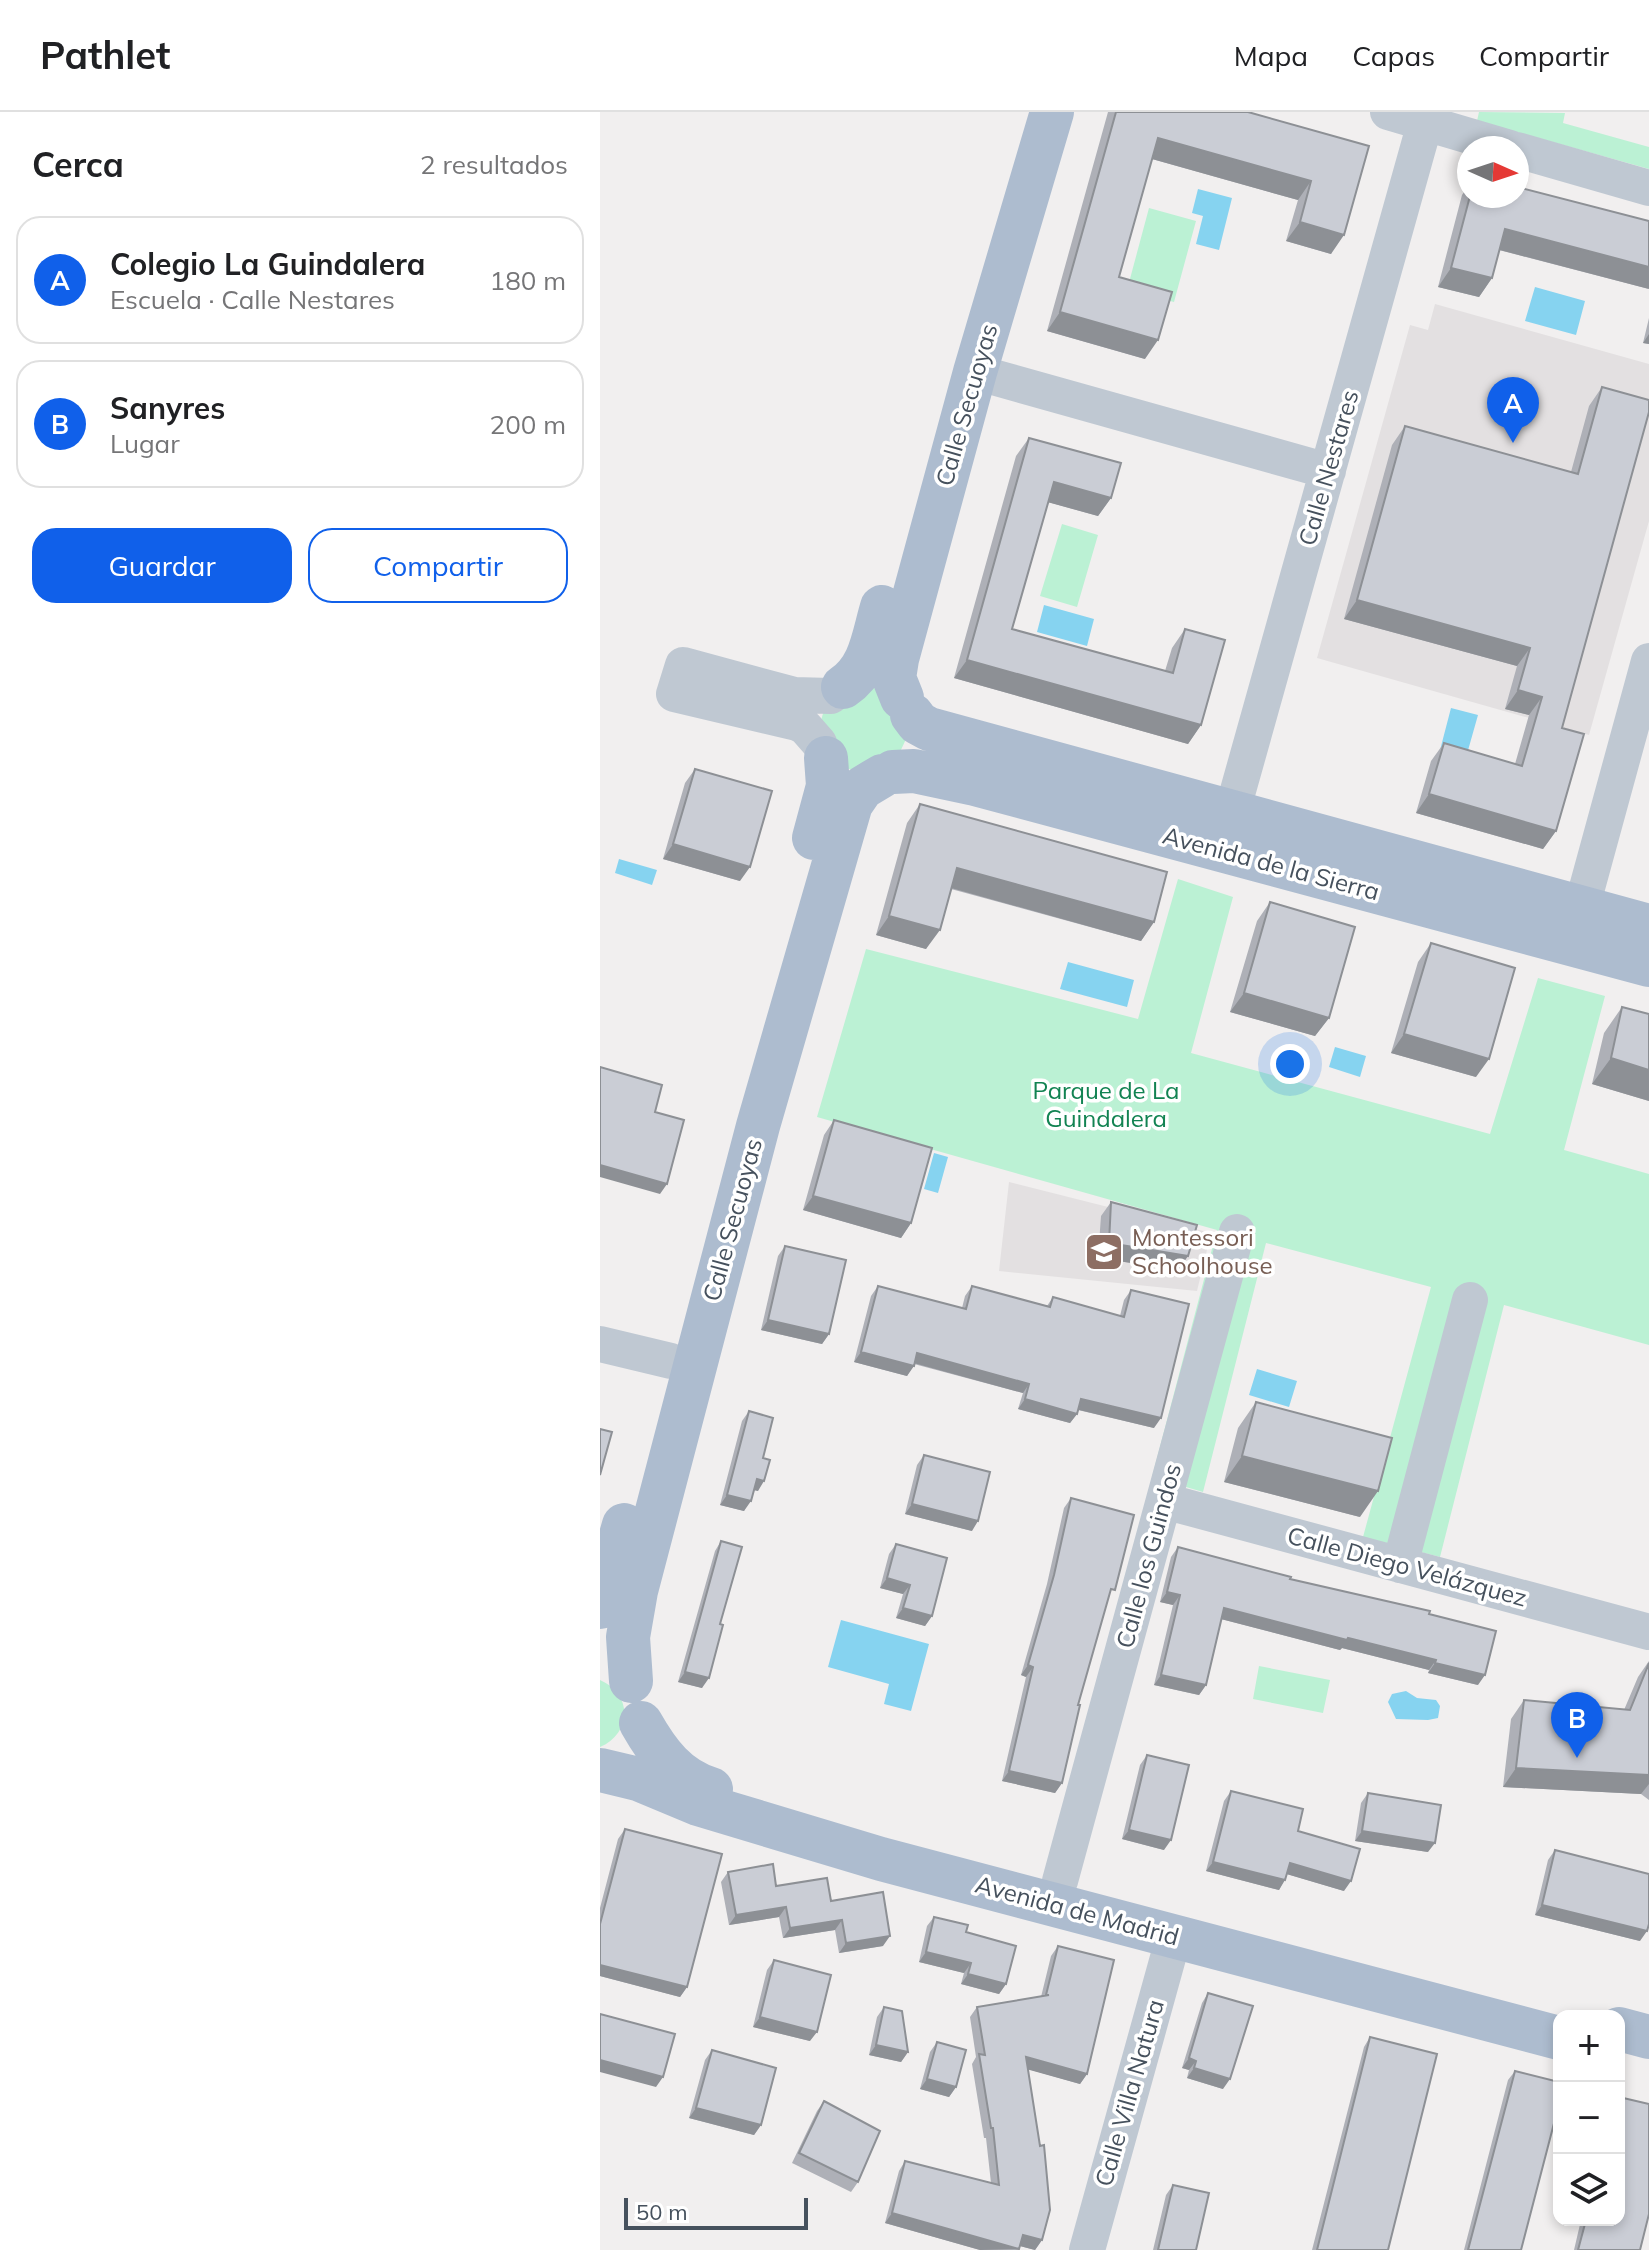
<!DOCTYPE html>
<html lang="es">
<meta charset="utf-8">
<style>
:root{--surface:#fff;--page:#f6f6f6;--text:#202124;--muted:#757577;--line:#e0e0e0;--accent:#1060ea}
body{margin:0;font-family:Mulish,sans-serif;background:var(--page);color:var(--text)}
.controls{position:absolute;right:24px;bottom:24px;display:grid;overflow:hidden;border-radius:16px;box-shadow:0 4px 12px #0003}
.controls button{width:72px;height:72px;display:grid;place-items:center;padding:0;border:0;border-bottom:2px solid var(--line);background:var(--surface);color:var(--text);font:40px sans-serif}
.compass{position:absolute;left:857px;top:24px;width:72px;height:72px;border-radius:50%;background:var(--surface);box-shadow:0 4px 12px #0003;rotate:93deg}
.scale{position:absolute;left:24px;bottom:20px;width:184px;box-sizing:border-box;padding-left:8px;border:4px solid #46515d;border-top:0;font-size:22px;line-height:28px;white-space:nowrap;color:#46515d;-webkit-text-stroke:6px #fff;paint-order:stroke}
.you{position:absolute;left:690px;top:952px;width:28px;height:28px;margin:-20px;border:6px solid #fff;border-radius:50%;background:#1a73e8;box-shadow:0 0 0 12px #1a73e833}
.badge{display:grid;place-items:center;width:52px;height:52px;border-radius:50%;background:var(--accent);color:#fff;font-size:26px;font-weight:700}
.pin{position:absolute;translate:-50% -66px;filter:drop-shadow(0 2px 4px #0008)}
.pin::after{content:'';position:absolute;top:42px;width:28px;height:24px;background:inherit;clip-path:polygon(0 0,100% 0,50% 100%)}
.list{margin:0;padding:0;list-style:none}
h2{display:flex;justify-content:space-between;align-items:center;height:104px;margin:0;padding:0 32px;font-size:34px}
h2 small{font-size:26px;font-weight:400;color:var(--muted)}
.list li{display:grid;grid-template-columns:52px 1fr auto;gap:24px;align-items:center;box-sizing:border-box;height:128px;margin:0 16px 16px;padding:0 16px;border:2px solid var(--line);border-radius:24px}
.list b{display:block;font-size:30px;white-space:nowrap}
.list p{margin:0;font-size:26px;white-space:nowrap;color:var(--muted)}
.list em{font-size:26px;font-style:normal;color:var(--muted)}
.actions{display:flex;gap:16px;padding:24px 32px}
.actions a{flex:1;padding:18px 0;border:2px solid var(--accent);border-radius:24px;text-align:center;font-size:28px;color:var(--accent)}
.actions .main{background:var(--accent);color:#fff}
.icon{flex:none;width:44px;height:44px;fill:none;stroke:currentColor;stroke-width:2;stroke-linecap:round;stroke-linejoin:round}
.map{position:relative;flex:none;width:1049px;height:2138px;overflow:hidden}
header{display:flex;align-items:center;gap:48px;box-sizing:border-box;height:112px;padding:0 40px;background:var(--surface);border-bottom:2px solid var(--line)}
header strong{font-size:38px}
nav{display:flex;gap:44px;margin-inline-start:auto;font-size:28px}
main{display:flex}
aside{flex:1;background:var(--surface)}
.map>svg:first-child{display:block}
.education{fill:#e3e0e1}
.green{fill:#bbf1d4}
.water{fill:#86d3f0}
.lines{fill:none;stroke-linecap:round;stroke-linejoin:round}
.minor{stroke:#bfc8d2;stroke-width:36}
.major{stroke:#adbccf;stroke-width:44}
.wall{fill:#aeb0b7}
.shaded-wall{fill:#8d9095}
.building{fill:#cacdd5;stroke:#8d9095;stroke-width:2}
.labels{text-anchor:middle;stroke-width:7;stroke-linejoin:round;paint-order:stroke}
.street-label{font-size:24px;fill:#46515d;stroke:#fff}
.park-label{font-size:24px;fill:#128352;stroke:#fff}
.education-label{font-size:24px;fill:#785e54;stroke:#fff;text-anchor:start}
</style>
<header>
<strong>Pathlet</strong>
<nav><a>Mapa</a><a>Capas</a><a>Compartir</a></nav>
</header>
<main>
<aside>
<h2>Cerca<small>2 resultados</small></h2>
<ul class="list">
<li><span class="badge">A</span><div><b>Colegio La Guindalera</b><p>Escuela · Calle Nestares</p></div><em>180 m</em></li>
<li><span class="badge">B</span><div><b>Sanyres</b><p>Lugar</p></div><em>200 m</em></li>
</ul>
<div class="actions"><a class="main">Guardar</a><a>Compartir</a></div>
</aside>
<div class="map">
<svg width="1049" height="2138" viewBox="0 0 1049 2138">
<rect width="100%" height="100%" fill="#f1efef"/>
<!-- education -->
<path class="education" d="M835 192 1049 252V409L989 623 717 546 810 213 828 218Z
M409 1070 611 1121 597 1179 399 1159Z"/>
<!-- green -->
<path class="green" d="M879 0 965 1 963 11 1049 35V57L877 9Z
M549 96 596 109 574 190 527 178Z
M462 412 498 423 477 495 440 484Z
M257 573 285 578 306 627 300 640 263 660 249 657 237 650 220 612 224 598Z
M578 767 633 785 591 941 890 1022 938 866 1005 884 964 1038 1049 1062V1233L904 1193 840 1445 763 1425 831 1175 666 1131 603 1380 552 1365 617 1118 217 1005 266 837 538 907Z
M659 1554 730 1568 723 1601 653 1587Z
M0 1568C33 1582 32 1621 0 1635Z"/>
<!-- water -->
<path class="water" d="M598 77 632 86 619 138 596 132 603 104 592 101Z
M935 175 985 189 976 223 925 209Z
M444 493 494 507 487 534 437 520Z
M851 596 878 603 865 649 839 642Z
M19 747 57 758 52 773 15 761Z
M468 850 534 868 527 895 460 877Z
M735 935 766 944 760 965 729 955Z
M334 1041 348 1045 338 1081 324 1077Z
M657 1257 697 1269 689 1295 649 1283Z
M241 1508 329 1532 311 1599 284 1592 289 1572 228 1555Z
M806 1579 817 1586 836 1588 840 1594 838 1606 828 1608 796 1607 788 1590 792 1582Z"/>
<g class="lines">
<!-- minor -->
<path class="minor" d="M788 0 910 36
M917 38 1049 76
M375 260 728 359
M219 631 205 615 197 611 74 582 83 553 194 583 231 584
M632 700 825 11
M982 794 1049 549
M0 1232 71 1249
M564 1389 1049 1520
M800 1453 870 1188
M460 1769 637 1120
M487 2138 574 1824"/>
<!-- major -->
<path class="major" d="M243 575C271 556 273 525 282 495
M302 586 294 566 297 547 375 260 452 0
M312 603 318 611 329 617 1049 814
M293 660 314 659 375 672 1049 853
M214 726 228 674 226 646
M0 1495 24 1413
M31 1569 28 1525 36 1479 158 1014 251 692 262 676 282 664
M41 1611C58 1641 77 1667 111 1677
M0 1658 38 1667 98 1692 281 1747 959 1926
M1019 1917 1049 1925"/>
</g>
<!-- wall -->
<path class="wall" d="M508 0H648L769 34 731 142 686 129 698 88 552 47 519 165 545 247 447 219Z
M869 73V84H917L1049 177 899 138 892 166 879 185 838 175 862 83Z
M1049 206V232L1043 231Z
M1002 275 962 616 956 719 943 737 816 701 831 649 844 631 915 652 929 603 905 597 917 554 744 507 792 333 805 314 971 360 989 294Z
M429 326 511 386 498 404 448 390 412 517 565 559 572 536 585 517 601 613 588 632 354 566 416 344Z
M95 657 140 769 63 747 85 671Z
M320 692 554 810 541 829 351 777 326 837 276 823 307 711Z
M670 790 729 906 715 924 630 900 657 809Z
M831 831 876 965 791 941 818 850Z
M1022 895 1049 902V989L992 972 1004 921Z
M234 1008 311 1111 301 1126 203 1098 224 1023Z
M511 1090 588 1144 578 1158 498 1146 501 1104Z
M185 1134 229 1222 222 1232 161 1218 178 1144Z
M278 1174 362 1196 365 1184 372 1174 447 1194 453 1185 520 1204 524 1188 531 1178 554 1316 478 1298 477 1302 470 1311 418 1297 423 1281 314 1252 307 1264 254 1250 271 1184Z
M656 1290 760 1405 624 1370 638 1316Z
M149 1299 163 1346 158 1379 154 1378 144 1399 120 1393 142 1309Z
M324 1343 372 1419 305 1402 317 1353Z
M471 1386 508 1488 478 1593 462 1671 455 1681 402 1669 426 1565 421 1563 447 1472 464 1396Z
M121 1429 120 1512 102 1576 78 1570 115 1439Z
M296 1432 332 1504 325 1514 296 1506 303 1482 280 1476 289 1442Z
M578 1435 690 1467 829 1502 878 1573 828 1561 829 1558 742 1536 740 1538 621 1507 606 1573 599 1583 554 1573 573 1493 560 1490 571 1445Z
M1049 1549V1688L1041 1682 903 1675 911 1607 924 1588 1024 1598 1038 1565Z
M547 1643 564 1738 522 1727 540 1653Z
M631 1679 698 1719 744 1779 687 1762 679 1778 606 1759 624 1689Z
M768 1681 828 1740 755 1729 761 1691Z
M25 1717 87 1875 80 1885 0 1864V1796L18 1727Z
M955 1738 1040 1829 935 1803 948 1748Z
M128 1760 231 1789 283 1834 239 1841 235 1818 183 1826 179 1805 129 1813 121 1770Z
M334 1805 366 1820 406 1872 399 1882 361 1872 364 1861 319 1850 327 1814Z
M458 1834 487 1962 480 1972 428 1957 442 2128 435 2138 420 2134 419 2138H380L285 2111 299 2059 305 2049 391 2071 386 2026H384L372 1952 376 1945 370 1905 377 1895 441 1885 451 1844Z
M174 1848 210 1929 153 1915 167 1858Z
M608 1881 623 1977 587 1966 589 1958 582 1956 602 1891Z
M284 1895 308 1940 301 1950 269 1943 277 1905Z
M770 1925 788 2138H712L764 1935Z
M337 1930 356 1975 349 1985 320 1977 330 1940Z
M112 1938 161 2013 154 2023 89 2006 105 1948Z
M915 1959 921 2138H864L908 1968Z
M224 1989 258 2070 251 2080 192 2051 217 1999Z
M573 2073 596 2138H553L566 2083Z
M981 2108H1019L1040 2138H974Z"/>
<!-- shaded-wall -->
<path class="shaded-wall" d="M558 26 711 69 698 88 545 45Z
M700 110 744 123 731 142 686 129Z
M905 117 1049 155V177L892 136Z
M851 156 892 166 879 185 838 175Z
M460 200 558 228 545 247 447 219Z
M1049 222V232L1043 231Z
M454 370 511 386 498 404 440 388Z
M757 488 930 536 917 554 744 507Z
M367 548 601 613 588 632 354 566Z
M918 578 942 585 929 603 905 597Z
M829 682 956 719 943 737 816 701Z
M73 732 150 755 140 769 63 747Z
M357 756 554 810 541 829 344 774Z
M289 804 340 818 326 837 276 823Z
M644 881 729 906 715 924 630 900Z
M804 922 889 947 876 965 791 941Z
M1011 946 1049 958V989L992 972Z
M0 1053 67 1072 60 1082 0 1065Z
M213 1084 311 1111 301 1126 203 1098Z
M509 1131 588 1144 578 1158 498 1146Z
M168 1208 229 1222 222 1232 161 1218Z
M261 1240 314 1254 307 1264 254 1250Z
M317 1241 429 1272 423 1281 310 1250Z
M425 1287 477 1302 470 1311 418 1297Z
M481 1287 561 1306 554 1316 475 1297Z
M642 1344 778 1379 760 1405 624 1370Z
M157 1367 164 1369 158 1379 150 1377Z
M127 1383 151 1389 144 1399 120 1393Z
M312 1392 378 1409 372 1419 305 1402Z
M287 1466 310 1473 303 1482 280 1476Z
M567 1480 580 1483 573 1493 560 1490Z
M303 1496 332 1504 325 1514 296 1506Z
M624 1496 748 1526 836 1548 829 1558 742 1536 740 1538 617 1506Z
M835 1551 885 1563 878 1573 828 1561Z
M428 1553 433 1555 426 1565 421 1563Z
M85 1560 109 1566 102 1576 78 1570Z
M561 1563 606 1573 599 1583 554 1573Z
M916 1656 1049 1663V1672L1041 1682 903 1675Z
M409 1659 462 1671 455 1681 402 1669Z
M529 1718 571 1728 564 1738 522 1727Z
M762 1719 835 1731 828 1740 755 1729Z
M613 1750 685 1768 679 1778 606 1759Z
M690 1751 751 1769 744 1779 683 1761Z
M942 1793 1047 1819 1040 1829 935 1803Z
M186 1795 179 1805 129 1813 136 1803Z
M242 1808 235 1818 183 1826 190 1816Z
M290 1824 283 1834 239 1841 246 1831Z
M326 1840 371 1851 364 1861 319 1850Z
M0 1853 87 1875 80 1885 0 1864Z
M368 1862 406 1872 399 1882 361 1872Z
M160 1905 217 1920 210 1929 153 1915Z
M276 1933 308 1940 301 1950 269 1943Z
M426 1945 487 1962 480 1972 419 1955Z
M589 1946 596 1949 589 1958 582 1956Z
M0 1948 63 1965 56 1975 0 1960Z
M594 1956 630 1967 623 1977 587 1966Z
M327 1967 356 1975 349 1985 320 1977Z
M96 1996 161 2013 154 2023 89 2006Z
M292 2101 419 2137 380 2138 285 2111Z
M423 2123 442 2128 435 2138 416 2133Z"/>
<!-- building -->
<path class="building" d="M516 0H648L769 34 744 123 700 110 711 69 558 26 519 165 572 180 558 228 460 200Z
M917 75 1049 109V155L905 117 892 166 851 156 870 84H917Z
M1002 275 1049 288V300L962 616 984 622 956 719 829 682 844 631 922 654 942 585 918 578 930 536 757 488 805 314 978 362Z
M429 326 521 351 511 386 454 370 412 517 573 561 585 517 625 528 601 613 367 548Z
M95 657 172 679 150 755 73 732Z
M320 692 567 760 554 810 357 756 340 818 289 804Z
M670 790 755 815 729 906 644 881Z
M831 831 915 856 889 947 804 922Z
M1022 895 1049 902V958L1011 946Z
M0 955 62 973 55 1000 84 1008 67 1072 0 1053Z
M234 1008 332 1036 311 1111 213 1084Z
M511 1090 597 1113 588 1144 509 1131Z
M185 1134 246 1148 229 1222 168 1208Z
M278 1174 366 1197 372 1174 450 1195 453 1185 524 1205 531 1178 589 1192 561 1306 481 1287 477 1302 425 1287 429 1272 317 1241 314 1254 261 1240Z
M656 1290 792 1326 778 1379 642 1344Z
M149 1299 173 1306 163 1346 170 1348 164 1369 157 1367 151 1389 127 1383Z
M0 1317 12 1320 0 1363Z
M324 1343 390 1360 378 1409 312 1392Z
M471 1386 534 1403 515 1478 511 1477 478 1593H480L462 1671 409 1659 433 1555 428 1553 454 1463Z
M121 1429 142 1435 120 1512 123 1513 109 1566 85 1560Z
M296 1432 347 1446 332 1504 303 1496 310 1473 287 1466Z
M578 1435 691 1465 690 1467 830 1499 829 1502 896 1519 885 1563 835 1551 836 1548 748 1526 747 1528 624 1496 606 1573 561 1563 580 1483 567 1480Z
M1049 1551V1663L916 1656 924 1588 1030 1598Z
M547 1643 589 1653 571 1728 529 1718Z
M631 1679 703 1697 698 1719 760 1737 751 1769 690 1751 685 1768 613 1750Z
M768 1681 841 1693 835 1731 762 1719Z
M25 1717 122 1742 87 1875 0 1853V1812Z
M955 1738 1049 1762V1812L1047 1819 942 1793Z
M173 1752 176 1774 227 1766 231 1789 283 1780 290 1824 246 1831 242 1808 190 1816 186 1795 136 1803 128 1760Z
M334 1805 368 1813 366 1820 416 1834 406 1872 368 1862 371 1851 326 1840Z
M458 1834 514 1848 487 1962 426 1945 440 2034 444 2033 450 2098 442 2128 423 2123 419 2137 292 2101 305 2049 399 2073 393 2016H391L379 1942 385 1943 377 1895 449 1883H446Z
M174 1848 231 1863 217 1920 160 1905Z
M608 1881 653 1894 630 1967 594 1956 596 1949 589 1946Z
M284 1895 302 1899 308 1940 276 1933Z
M0 1902 75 1922 63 1965 0 1948Z
M770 1925 837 1942 788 2138H717Z
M337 1930 366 1938 356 1975 327 1967Z
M112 1938 176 1956 161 2013 96 1996Z
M915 1959 959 1970V1992L921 2138H868Z
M1019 1985 1049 1992V2102L1040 2138H978L986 2108H1019Z
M224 1989 280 2019 258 2070 199 2041Z
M573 2073 609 2081 596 2138H558Z"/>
<!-- icons -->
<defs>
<g id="school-square" transform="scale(2)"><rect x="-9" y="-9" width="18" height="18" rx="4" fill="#8d6e63" stroke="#fff"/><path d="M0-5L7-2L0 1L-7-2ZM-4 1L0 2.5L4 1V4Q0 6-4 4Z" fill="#fff"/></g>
</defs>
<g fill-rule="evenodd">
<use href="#school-square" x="504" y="1140"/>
</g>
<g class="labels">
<!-- street labels -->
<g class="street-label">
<text transform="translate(367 293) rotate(-74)" y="8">Calle Secuoyas</text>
<text transform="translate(729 356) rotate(-74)" y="8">Calle Nestares</text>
<text transform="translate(671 752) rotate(15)" y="8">Avenida de la Sierra</text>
<text transform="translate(133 1108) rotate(-75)" y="8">Calle Secuoyas</text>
<text transform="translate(549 1444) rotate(-75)" y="8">Calle los Guindos</text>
<text transform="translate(807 1455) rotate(15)" y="8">Calle Diego Velázquez</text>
<text transform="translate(477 1799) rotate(15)" y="8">Avenida de Madrid</text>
<text transform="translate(530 1981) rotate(-74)" y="8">Calle Villa Natura</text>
</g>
<!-- park labels -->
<g class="park-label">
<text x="506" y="987">Parque de La<tspan x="506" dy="28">Guindalera</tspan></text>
</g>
<!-- education labels -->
<g class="education-label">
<text x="532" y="1134">Montessori<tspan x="532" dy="28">Schoolhouse</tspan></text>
</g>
</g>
</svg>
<div class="controls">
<button>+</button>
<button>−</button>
<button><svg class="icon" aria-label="layers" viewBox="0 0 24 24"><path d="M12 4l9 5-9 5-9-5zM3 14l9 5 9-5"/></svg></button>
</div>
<svg class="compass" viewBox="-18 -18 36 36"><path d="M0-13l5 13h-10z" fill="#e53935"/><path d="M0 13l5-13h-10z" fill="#757577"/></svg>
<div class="scale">50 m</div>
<div class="you"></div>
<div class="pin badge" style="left:913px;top:331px">A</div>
<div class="pin badge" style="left:977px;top:1646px">B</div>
</div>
</main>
